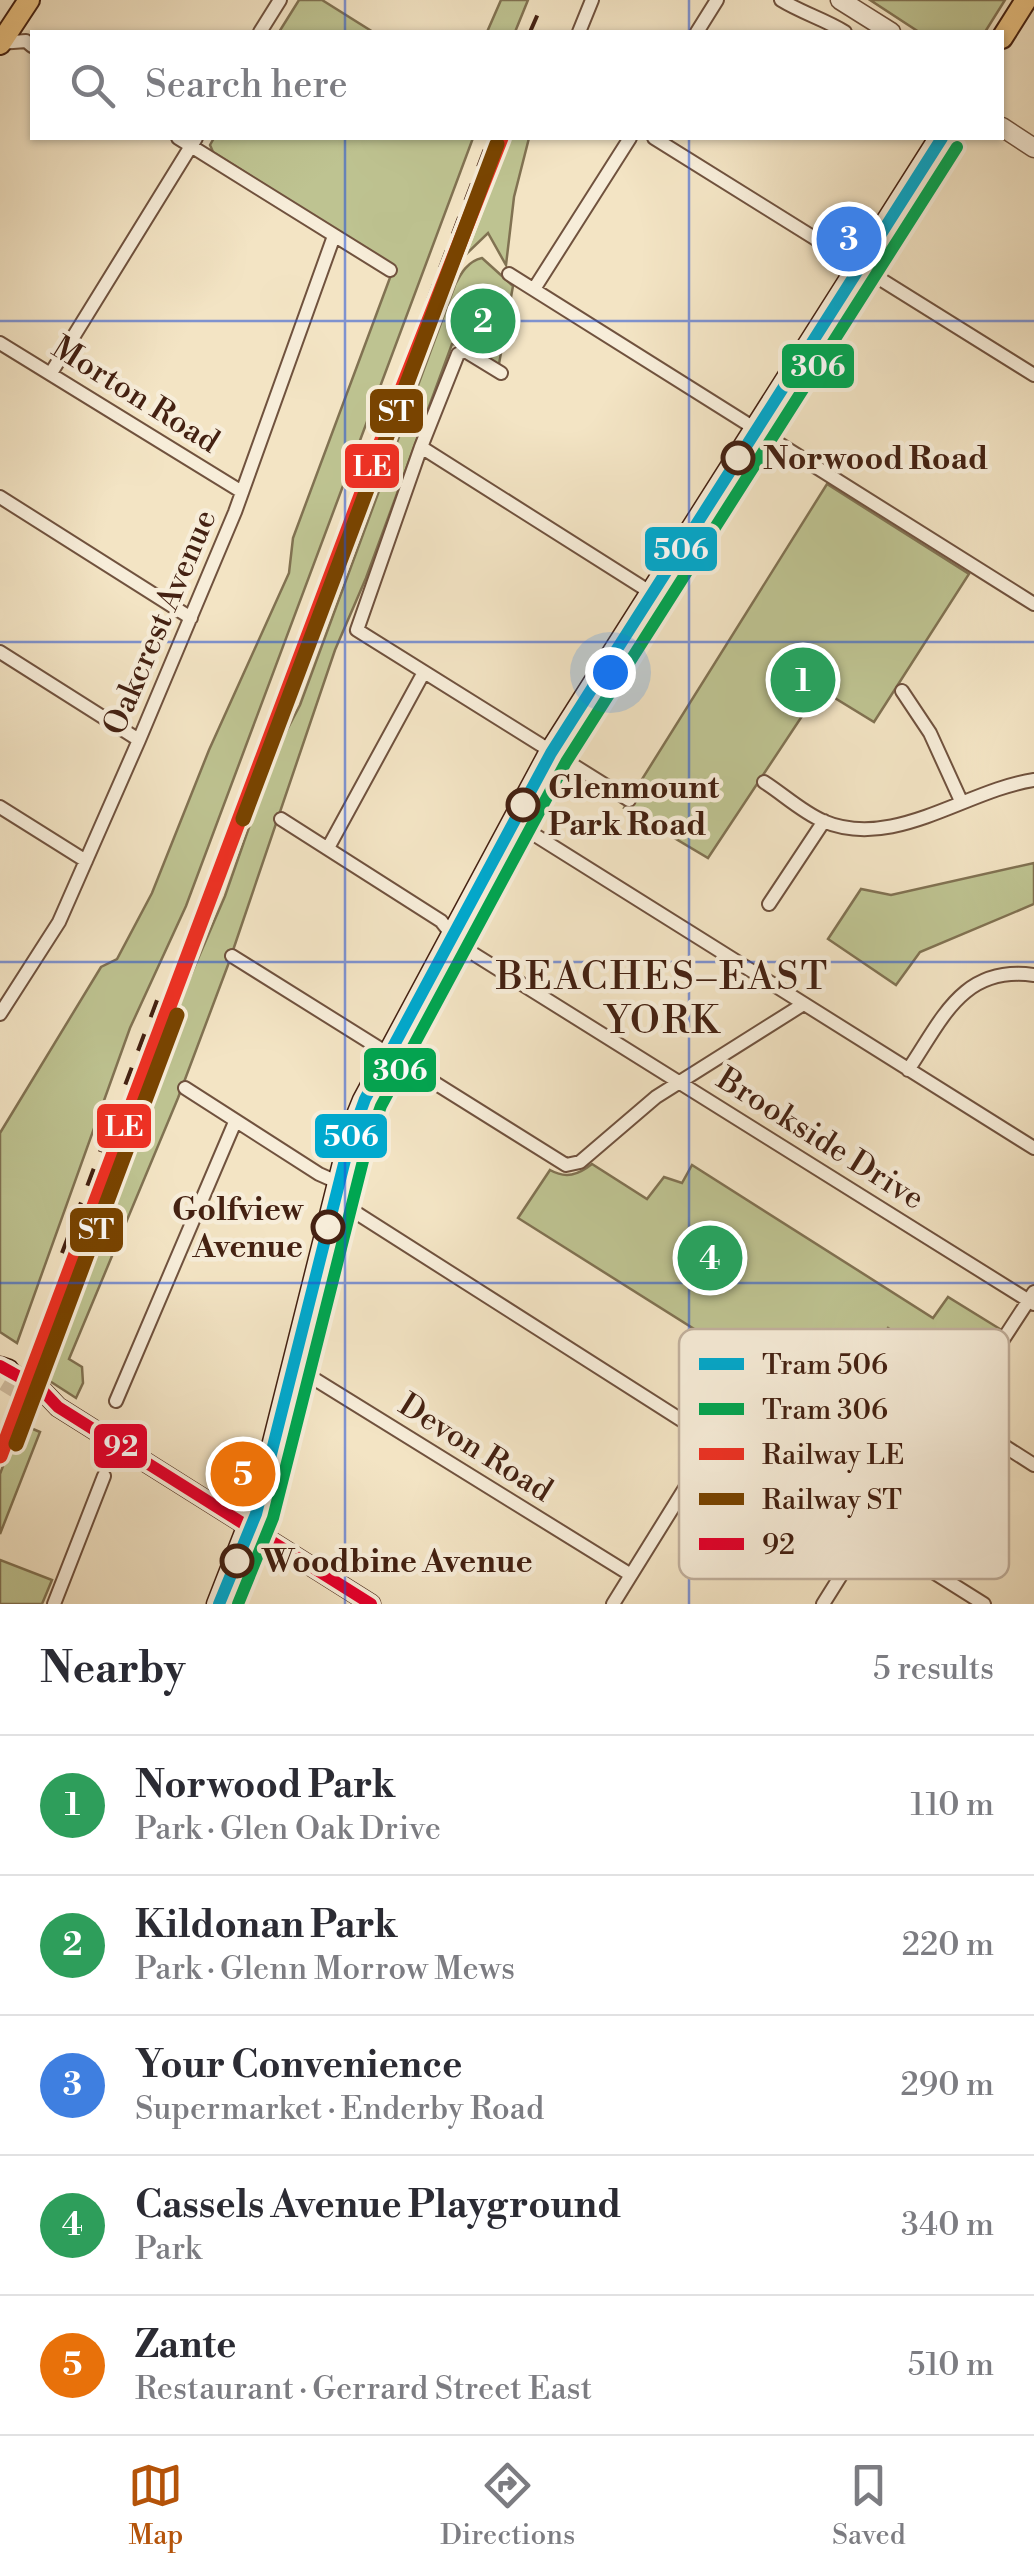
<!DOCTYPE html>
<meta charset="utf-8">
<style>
:root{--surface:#fff;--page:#f2f2f3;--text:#2b2b33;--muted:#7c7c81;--line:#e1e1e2;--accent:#b45309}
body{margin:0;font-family:"Libre Bodoni",serif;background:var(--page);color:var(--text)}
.you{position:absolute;left:610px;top:672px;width:35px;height:35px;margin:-25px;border:8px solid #fff;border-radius:50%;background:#1a73e8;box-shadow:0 0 0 15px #1a73e833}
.badge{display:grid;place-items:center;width:65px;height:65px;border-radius:50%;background:var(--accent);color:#fff;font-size:32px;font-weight:700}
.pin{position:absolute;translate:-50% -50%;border:5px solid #fff;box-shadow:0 2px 10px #0006}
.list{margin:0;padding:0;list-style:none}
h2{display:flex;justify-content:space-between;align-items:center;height:130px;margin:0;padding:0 40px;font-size:42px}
h2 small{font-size:32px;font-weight:400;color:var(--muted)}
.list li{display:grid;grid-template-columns:65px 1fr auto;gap:30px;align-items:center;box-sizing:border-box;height:140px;padding:0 40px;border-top:2px solid var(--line)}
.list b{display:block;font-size:38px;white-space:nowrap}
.list p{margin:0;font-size:32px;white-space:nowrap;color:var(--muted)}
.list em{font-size:32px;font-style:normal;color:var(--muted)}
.icon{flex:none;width:55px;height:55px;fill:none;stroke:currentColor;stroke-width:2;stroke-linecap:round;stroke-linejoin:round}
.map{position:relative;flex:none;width:1034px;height:1604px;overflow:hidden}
.search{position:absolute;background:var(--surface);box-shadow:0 2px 8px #0004;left:30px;right:30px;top:30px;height:110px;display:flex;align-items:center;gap:25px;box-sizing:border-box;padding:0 35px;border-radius:0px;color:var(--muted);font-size:38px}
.sheet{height:830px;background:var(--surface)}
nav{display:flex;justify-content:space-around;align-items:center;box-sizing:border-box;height:140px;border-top:2px solid var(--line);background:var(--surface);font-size:28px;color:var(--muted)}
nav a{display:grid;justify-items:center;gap:5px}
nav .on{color:var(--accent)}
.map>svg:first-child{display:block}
.green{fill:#bec391;stroke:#817252;stroke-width:2.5}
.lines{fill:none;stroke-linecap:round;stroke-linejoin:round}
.secondary-tunnel{stroke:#d0bda0;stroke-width:18;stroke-dasharray:18 9;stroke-linecap:butt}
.minor-casing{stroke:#70523e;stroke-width:16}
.tertiary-casing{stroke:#70523e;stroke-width:21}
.secondary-casing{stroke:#442112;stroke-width:21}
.primary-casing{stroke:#442112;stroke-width:24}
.minor{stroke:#f7edd9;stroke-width:12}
.tertiary{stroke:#f7edd9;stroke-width:18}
.secondary{stroke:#f7edd9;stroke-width:18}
.primary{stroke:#eac282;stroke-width:20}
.rail{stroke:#442112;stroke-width:4;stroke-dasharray:18 18;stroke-linecap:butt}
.bus-1-casing{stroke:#f7edd9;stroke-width:20}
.bus-1{stroke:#e4002b;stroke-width:12}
.rail-1-casing{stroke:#f7edd9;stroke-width:22}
.rail-2-casing{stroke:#f7edd9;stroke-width:22}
.rail-1{stroke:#ee3124;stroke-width:15}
.rail-2{stroke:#794400;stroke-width:15}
.tram-1-casing{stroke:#f7edd9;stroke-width:20}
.tram-2-casing{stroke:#f7edd9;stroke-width:20}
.tram-1{stroke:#00a9ce;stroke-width:12}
.tram-2{stroke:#00a651;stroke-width:12}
.grid{fill:none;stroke:#1d4ed8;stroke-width:2.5;stroke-opacity:0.55}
.stop-dot{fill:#f7edd9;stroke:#442112;stroke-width:5}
.labels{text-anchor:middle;stroke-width:9;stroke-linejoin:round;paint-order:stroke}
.street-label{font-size:32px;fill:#442112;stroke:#f7edd9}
.stop-label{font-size:32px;font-weight:bold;fill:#442112;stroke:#f7edd9;text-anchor:start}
.quarter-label{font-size:38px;letter-spacing:2.5px;fill:#442112;stroke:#f7edd9}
.key{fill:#f7edd9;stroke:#c1b09d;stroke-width:2.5}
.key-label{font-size:28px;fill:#442112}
.line-badge{stroke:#f7edd9;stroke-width:4}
.badge-label{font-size:28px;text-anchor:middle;font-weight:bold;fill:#fff}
</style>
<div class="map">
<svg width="1034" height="1604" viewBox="0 0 1034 1604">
<rect width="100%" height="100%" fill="#f3e4c4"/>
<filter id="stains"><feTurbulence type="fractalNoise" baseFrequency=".002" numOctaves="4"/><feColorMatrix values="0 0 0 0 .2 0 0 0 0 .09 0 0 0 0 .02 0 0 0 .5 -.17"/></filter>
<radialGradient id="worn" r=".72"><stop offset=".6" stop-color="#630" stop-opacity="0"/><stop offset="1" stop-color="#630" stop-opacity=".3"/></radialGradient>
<!-- green -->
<path class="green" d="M299 0H322L373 32H279Z
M501 0H528L515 32H487Z
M870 0H1005L985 32H919Z
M214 138H473L186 906 130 1028 17 1343 0 1332V1133L101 967 117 959 152 893 209 750 289 573 293 538 394 267 213 152 210 145Z
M508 138H529L514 197 506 265 488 233 458 262 456 261Z
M482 258 513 286 499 364C482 359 470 344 452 344L366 578 335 650 228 965 178 1098 69 1359 82 1367 83 1383 76 1398 45 1378 41 1362 148 1075 225 896 275 753 300 705 455 285C461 273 468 261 482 258Z
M827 484 969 574 874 722 820 689 708 858 624 808Z
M1034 863V904L920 952 896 985 828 939 861 889 891 895Z
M592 1164 647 1199 664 1177 682 1183 692 1165 933 1318 948 1297 1000 1329 981 1355 957 1374 888 1328 829 1414 518 1218 550 1170C566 1179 578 1175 592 1164Z
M19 1423 40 1432 0 1534V1474Z
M0 1560 52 1580 42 1604H0Z"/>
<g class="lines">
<!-- secondary-tunnel -->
<path class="secondary-tunnel" d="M9 1369 41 1389
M4 1382 37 1402"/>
<!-- minor casing -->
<g class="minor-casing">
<path id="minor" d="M781 0C802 13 824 19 845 32
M260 32 280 0
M579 32 592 0
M697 32 717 0
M0 43 26 41 32 46
M178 138 390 270
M654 138 1034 375
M509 274 1034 604
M534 289 630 138
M0 343 242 492
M51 373 196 138
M501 373 465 351 458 354 421 447 357 630 629 800
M421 447 650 592
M0 497 191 618
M0 652 139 740
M902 691 930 733 961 801
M764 782C783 794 802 812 823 821 893 851 966 790 1034 780
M0 807 86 861
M281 819 441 921 461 946 1034 1304
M511 820 1034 1148
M328 848 424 672
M769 904 824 821
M232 956 566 1165 580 1162 656 1097 802 1005
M0 1014 59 922 139 740 235 512 334 236
M908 1070C942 1020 962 965 1034 975
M185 1088 319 1174 337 1182
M331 1205 358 1214 865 1537 933 1572 984 1604
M290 1371 308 1375 631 1575
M116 1401 235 1122
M945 1408 1034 1465
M54 1604 104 1476
M613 1604 757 1372
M823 1604 961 1384 991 1358 1034 1292"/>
</g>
<!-- tertiary casing -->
<g class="tertiary-casing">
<path id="tertiary" d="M840 0 891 32
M1002 127 1034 148"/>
</g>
<!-- secondary casing -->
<g class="secondary-casing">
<path id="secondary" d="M0 1366 9 1369
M41 1389 58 1407 371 1604
M216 1604 259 1494 351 1127 362 1100 549 751 938 138"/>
</g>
<!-- primary casing -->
<g class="primary-casing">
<path id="primary" d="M1002 38 1026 0
M0 44 29 0"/>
</g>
<!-- minor -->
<use href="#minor" class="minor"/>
<!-- tertiary -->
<use href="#tertiary" class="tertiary"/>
<!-- secondary -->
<use href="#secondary" class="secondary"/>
<!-- primary -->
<use href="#primary" class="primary"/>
<!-- rail -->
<path class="rail" d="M530 32 544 0
M161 1009 489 138
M62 1253 159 995"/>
<!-- bus-1 casing -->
<g class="bus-1-casing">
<path id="bus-1" d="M0 1366 41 1389 58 1407 371 1604"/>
</g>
<!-- bus-1 -->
<use href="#bus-1" class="bus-1"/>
<!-- rail-1 casing -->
<g class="rail-1-casing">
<path id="rail-1" d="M0 1456 380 445 501 138"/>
</g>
<!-- rail-2 casing -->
<g class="rail-2-casing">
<path id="rail-2" d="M243 819 497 144
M16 1444 177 1015"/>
</g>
<!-- rail-1 -->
<use href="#rail-1" class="rail-1"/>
<!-- rail-2 -->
<use href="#rail-2" class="rail-2"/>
<!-- tram-1 casing -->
<g class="tram-1-casing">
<path id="tram-1" d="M219 1604 256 1514 350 1140 365 1099 551 753 942 138"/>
</g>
<!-- tram-2 casing -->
<g class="tram-2-casing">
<path id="tram-2" d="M238 1604 273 1518 367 1145 381 1106 566 762 957 147"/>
</g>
<!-- tram-1 -->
<use href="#tram-1" class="tram-1"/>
<!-- tram-2 -->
<use href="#tram-2" class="tram-2"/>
</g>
<!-- grid -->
<path class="grid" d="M345 0V32M689 0V32M345 138V1604M689 138V1604M0 321H1034M0 642H1034M0 962H1034M0 1283H1034"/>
<!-- markers -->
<g class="stop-dot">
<circle cx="738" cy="458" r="15"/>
<circle cx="523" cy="805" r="15"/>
<circle cx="328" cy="1227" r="15"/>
<circle cx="237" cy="1561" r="15"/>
</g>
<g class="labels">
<!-- street labels -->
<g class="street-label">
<text transform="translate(136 394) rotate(32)" y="11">Morton Road</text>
<text transform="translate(159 622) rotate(-67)" y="11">Oakcrest Avenue</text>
<text transform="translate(821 1138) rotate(32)" y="11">Brookside Drive</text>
<text transform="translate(476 1447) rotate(32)" y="11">Devon Road</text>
</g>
<!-- stop labels -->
<g class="stop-label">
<text x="763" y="469">Norwood Road</text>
<text x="548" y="798">Glenmount<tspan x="548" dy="37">Park Road</tspan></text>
<text x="303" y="1220" text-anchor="end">Golfview<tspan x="303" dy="37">Avenue</tspan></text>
<text x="262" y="1572">Woodbine Avenue</text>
</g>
<!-- quarter labels -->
<g class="quarter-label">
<text x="663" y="989">BEACHES–EAST<tspan x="663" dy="44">YORK</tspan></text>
</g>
</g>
<!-- legend -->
<rect x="679" y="1329" width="330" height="250" rx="15" class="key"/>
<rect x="699" y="1358" width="45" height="12" fill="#00a9ce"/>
<rect x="699" y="1403" width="45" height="12" fill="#00a651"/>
<rect x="699" y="1448" width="45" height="12" fill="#ee3124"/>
<rect x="699" y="1493" width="45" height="12" fill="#794400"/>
<rect x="699" y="1538" width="45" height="12" fill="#e4002b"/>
<g class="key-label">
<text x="762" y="1374">Tram 506</text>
<text x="762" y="1419">Tram 306</text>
<text x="762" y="1464">Railway LE</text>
<text x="762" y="1509">Railway ST</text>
<text x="762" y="1554">92</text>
</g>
<g class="line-badge">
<rect x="780" y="342" width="76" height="48" rx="10" fill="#00a651"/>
<rect x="368" y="387" width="57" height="48" rx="10" fill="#794400"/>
<rect x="343" y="442" width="58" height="48" rx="10" fill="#ee3124"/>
<rect x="643" y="525" width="76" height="48" rx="10" fill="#00a9ce"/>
<rect x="362" y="1046" width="76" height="48" rx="10" fill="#00a651"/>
<rect x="95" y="1102" width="58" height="48" rx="10" fill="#ee3124"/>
<rect x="313" y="1112" width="76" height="48" rx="10" fill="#00a9ce"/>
<rect x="68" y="1206" width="57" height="48" rx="10" fill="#794400"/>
<rect x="92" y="1422" width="57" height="48" rx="10" fill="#e4002b"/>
</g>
<g class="badge-label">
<text x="818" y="376">306</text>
<text x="396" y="421">ST</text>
<text x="372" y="476">LE</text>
<text x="681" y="559">506</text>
<text x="400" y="1080">306</text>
<text x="124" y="1136">LE</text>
<text x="351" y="1146">506</text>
<text x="96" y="1239">ST</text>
<text x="121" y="1456">92</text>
</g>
<rect width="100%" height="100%" filter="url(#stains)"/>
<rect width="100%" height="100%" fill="url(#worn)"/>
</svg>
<div class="you"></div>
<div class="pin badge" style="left:803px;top:680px;background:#2e9e5b">1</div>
<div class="pin badge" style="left:483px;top:321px;background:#2e9e5b">2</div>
<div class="pin badge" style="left:849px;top:239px;background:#3f7fe0">3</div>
<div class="pin badge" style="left:710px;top:1258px;background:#2e9e5b">4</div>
<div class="pin badge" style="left:243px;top:1474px;background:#e8710a">5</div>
<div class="search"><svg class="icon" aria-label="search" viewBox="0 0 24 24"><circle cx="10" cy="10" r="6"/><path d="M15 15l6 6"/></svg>Search here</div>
</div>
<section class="sheet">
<h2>Nearby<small>5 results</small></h2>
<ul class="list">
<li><span class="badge" style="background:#2e9e5b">1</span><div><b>Norwood Park</b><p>Park · Glen Oak Drive</p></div><em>110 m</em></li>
<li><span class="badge" style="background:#2e9e5b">2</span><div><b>Kildonan Park</b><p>Park · Glenn Morrow Mews</p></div><em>220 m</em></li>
<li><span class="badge" style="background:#3f7fe0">3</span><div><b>Your Convenience</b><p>Supermarket · Enderby Road</p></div><em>290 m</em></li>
<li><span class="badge" style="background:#2e9e5b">4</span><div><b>Cassels Avenue Playground</b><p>Park</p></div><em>340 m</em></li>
<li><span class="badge" style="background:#e8710a">5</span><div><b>Zante</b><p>Restaurant · Gerrard Street East</p></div><em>510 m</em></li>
</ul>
</section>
<nav>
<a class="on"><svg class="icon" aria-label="map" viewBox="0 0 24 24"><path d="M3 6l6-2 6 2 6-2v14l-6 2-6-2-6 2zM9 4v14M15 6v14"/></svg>Map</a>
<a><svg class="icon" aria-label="directions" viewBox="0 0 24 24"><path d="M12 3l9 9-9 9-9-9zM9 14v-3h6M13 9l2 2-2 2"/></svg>Directions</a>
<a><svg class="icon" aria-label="saved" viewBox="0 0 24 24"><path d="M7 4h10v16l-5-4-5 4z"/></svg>Saved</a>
</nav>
